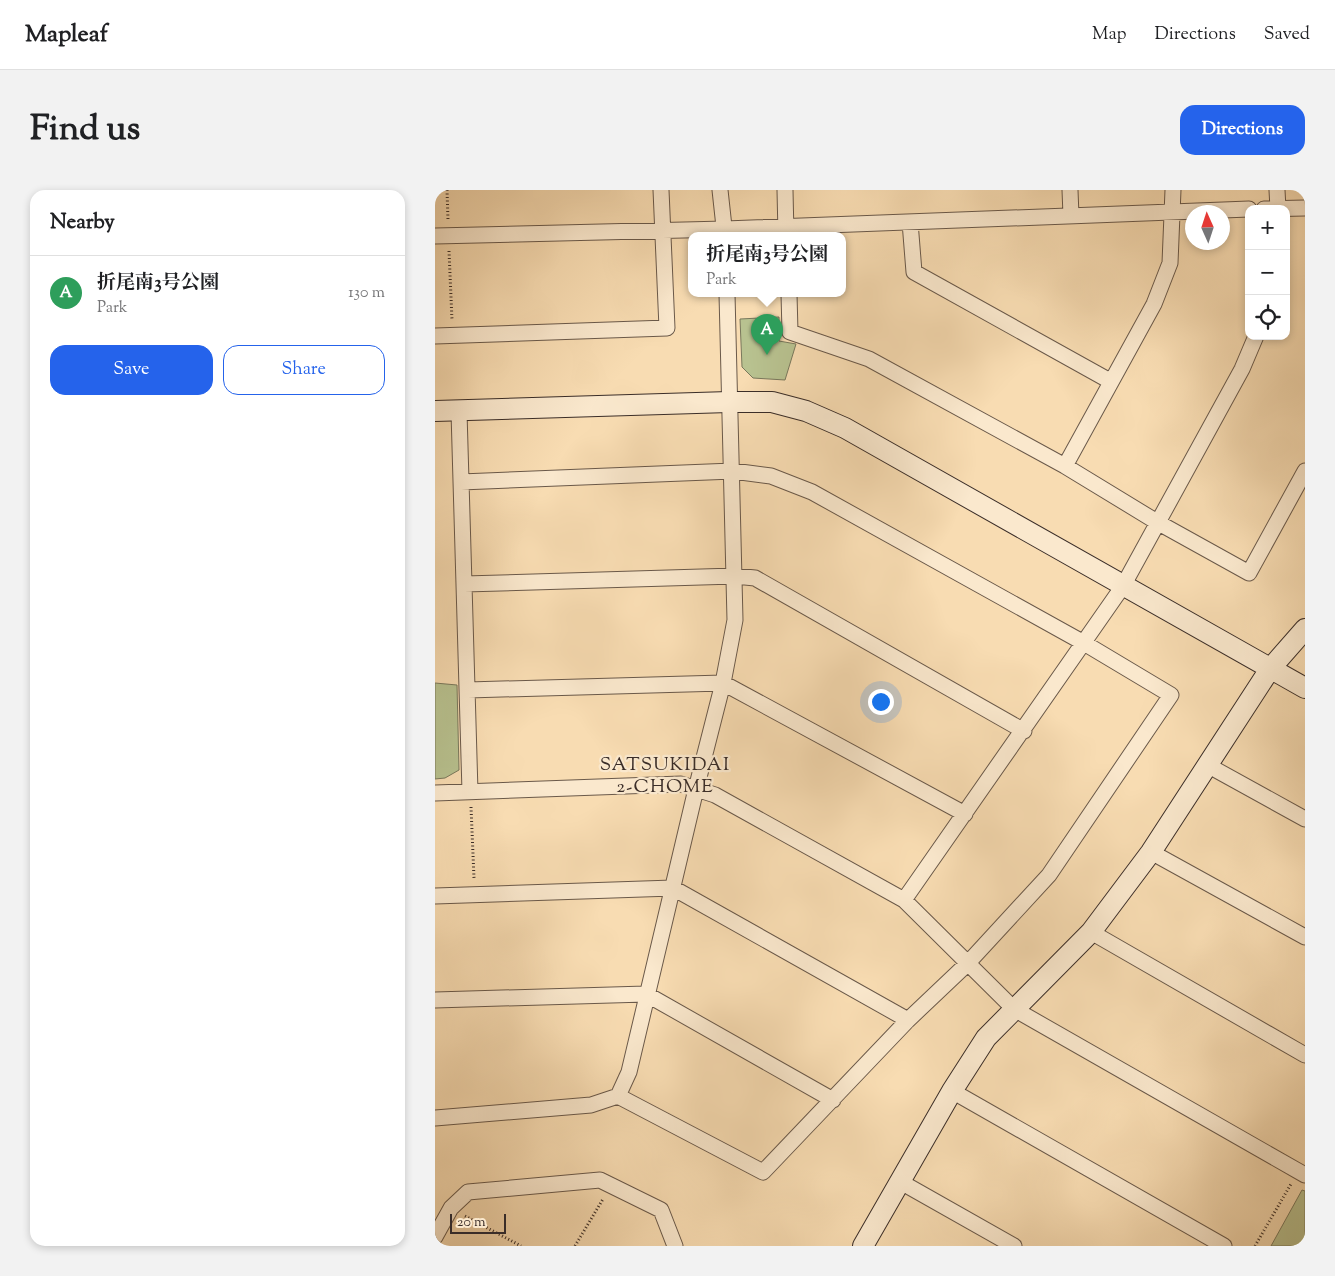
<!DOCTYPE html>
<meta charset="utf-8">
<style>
:root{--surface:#fff;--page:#f2f2f2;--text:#202124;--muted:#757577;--line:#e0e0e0;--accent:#2563eb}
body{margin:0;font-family:"Sorts Mill Goudy","Noto Serif JP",serif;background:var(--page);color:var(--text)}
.controls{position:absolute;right:15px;top:15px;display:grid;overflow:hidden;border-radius:10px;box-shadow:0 2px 8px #0003}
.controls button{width:45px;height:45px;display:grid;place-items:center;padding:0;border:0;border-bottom:1px solid var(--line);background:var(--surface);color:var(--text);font:25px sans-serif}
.compass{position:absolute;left:750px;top:15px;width:45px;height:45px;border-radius:50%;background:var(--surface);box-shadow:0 2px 8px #0003;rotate:357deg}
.scale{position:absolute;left:15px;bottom:12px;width:56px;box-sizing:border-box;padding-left:5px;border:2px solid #3a2d28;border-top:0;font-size:14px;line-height:18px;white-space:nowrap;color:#3a2d28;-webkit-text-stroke:4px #fae8cd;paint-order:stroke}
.you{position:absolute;left:445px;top:511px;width:18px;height:18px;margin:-12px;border:4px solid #fff;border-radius:50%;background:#1a73e8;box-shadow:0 0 0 8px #1a73e833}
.badge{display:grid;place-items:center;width:32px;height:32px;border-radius:50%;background:var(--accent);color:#fff;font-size:16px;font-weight:700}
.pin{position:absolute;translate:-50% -41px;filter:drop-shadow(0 1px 2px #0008)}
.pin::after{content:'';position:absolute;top:26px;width:18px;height:15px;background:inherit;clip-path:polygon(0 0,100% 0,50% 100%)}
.popup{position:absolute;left:253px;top:42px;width:158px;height:65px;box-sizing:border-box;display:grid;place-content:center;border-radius:10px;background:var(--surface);filter:drop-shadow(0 1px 4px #0005);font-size:16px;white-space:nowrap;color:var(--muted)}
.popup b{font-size:19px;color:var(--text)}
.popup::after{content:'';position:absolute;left:50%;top:100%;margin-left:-10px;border:10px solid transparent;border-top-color:var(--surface)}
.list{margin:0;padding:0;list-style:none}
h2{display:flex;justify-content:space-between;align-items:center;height:65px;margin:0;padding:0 20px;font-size:21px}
h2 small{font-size:16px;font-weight:400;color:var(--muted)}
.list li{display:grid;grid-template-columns:32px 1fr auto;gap:15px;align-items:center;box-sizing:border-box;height:75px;padding:0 20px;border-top:1px solid var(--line)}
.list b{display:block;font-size:19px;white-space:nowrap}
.list p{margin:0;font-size:16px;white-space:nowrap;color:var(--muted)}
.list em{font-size:16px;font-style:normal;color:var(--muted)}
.actions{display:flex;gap:10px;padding:15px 20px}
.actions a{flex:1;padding:11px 0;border:1px solid var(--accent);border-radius:15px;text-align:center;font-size:18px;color:var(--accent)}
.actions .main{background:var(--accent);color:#fff}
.icon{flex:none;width:28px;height:28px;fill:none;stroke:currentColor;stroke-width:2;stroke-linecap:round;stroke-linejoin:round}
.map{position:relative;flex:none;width:870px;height:1056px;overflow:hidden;border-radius:15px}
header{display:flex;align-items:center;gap:30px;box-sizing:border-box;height:70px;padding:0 25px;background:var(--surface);border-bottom:1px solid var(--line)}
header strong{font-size:24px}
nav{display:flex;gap:28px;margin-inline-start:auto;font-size:18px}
.intro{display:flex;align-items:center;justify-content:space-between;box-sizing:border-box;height:120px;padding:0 30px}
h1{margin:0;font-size:35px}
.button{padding:12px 22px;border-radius:15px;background:var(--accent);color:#fff;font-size:18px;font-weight:700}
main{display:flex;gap:30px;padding:0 30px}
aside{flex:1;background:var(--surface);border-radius:15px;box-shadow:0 2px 8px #0003}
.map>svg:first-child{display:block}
.green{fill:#b8c290;stroke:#79785c}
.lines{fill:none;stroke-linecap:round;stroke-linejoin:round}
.street-casing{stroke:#6a594a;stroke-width:17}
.secondary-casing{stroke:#3a2d28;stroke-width:22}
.path{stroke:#3a2d28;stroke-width:3;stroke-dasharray:1 2.5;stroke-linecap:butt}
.street{stroke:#fae8cd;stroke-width:15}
.secondary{stroke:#fae8cd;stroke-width:20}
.labels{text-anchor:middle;stroke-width:4.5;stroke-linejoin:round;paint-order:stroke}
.neighbourhood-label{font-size:19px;letter-spacing:1px;fill:#3a2d28;stroke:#fae8cd}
</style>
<header>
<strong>Mapleaf</strong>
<nav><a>Map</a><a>Directions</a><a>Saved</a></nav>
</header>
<div class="intro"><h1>Find us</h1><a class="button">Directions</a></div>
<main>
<aside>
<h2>Nearby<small></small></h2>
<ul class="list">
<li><span class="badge" style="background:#2e9e5b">A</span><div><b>折尾南3号公園</b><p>Park</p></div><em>130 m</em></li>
</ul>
<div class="actions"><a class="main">Save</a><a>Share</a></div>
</aside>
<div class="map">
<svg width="870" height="1056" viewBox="0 0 870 1056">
<rect width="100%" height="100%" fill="#f8dcb2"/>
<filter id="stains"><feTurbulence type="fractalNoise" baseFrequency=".004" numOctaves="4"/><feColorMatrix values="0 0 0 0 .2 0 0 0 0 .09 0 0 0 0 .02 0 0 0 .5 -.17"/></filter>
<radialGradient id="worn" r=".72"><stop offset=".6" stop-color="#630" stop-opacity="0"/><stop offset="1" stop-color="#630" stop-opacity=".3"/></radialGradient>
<!-- green -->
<path class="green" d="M344 127V151L361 154 350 190 318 188 307 177 305 129Z
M0 493 22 495 24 580 10 588 0 589Z
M867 1000 870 1001V1056H836Z"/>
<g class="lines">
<!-- street casing -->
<g class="street-casing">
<path id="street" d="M285 0 290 46
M350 0 351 45
M635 0 636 26
M842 0 843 19
M829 19 870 18
M475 32 479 82 675 191
M0 46 290 39 814 19
M354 104 355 142 434 169 630 276 722 332 814 383 870 281
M0 146 232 138 226 0
M24 222 35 602
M630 276 719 114 735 73 738 0
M26 292 298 281 336 286 377 302 649 453 736 505 614 685 532 774 473 830 328 982 183 906
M29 394 300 386 320 388 589 541
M33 500 288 493 530 624
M774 576 870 629
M0 603 246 594 280 605 469 710 579 819 870 985
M716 662 870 747
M0 706 238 698 473 830
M469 710 688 396 807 179 821 146
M656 742 870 865
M0 810 211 804 398 910
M517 901 789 1056
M0 928 156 915 183 906 194 882 261 599 288 493 300 430 292 104
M464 991 579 1056
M0 1047 16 1018 33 1002 165 990 226 1020 240 1056"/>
</g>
<!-- secondary casing -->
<g class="secondary-casing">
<path id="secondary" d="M0 221 294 212H337L371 221 410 238 870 498
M428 1056 517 901 551 848 656 742 716 662 835 479 870 439"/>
</g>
<!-- path -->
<path class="path" d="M12 0 13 30
M14 61 17 130
M36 617 39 688
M30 1026 86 1056
M140 1056 168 1009
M820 1056 856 994"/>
<!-- street -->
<use href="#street" class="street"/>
<!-- secondary -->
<use href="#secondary" class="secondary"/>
</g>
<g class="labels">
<!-- neighbourhood labels -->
<g class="neighbourhood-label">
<text x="230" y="580">SATSUKIDAI<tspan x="230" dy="22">2-CHOME</tspan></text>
</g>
</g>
<rect width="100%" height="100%" filter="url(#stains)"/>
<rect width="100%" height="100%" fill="url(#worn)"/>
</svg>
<div class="controls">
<button>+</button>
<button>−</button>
<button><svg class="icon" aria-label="locate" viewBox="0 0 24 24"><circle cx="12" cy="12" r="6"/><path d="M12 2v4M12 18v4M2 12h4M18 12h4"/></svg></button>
</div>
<svg class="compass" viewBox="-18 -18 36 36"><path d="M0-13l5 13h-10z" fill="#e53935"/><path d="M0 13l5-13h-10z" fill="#757577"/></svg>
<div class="scale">20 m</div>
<div class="you"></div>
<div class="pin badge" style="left:332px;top:165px;background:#2e9e5b">A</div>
<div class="popup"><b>折尾南3号公園</b>Park</div>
</div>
</main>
